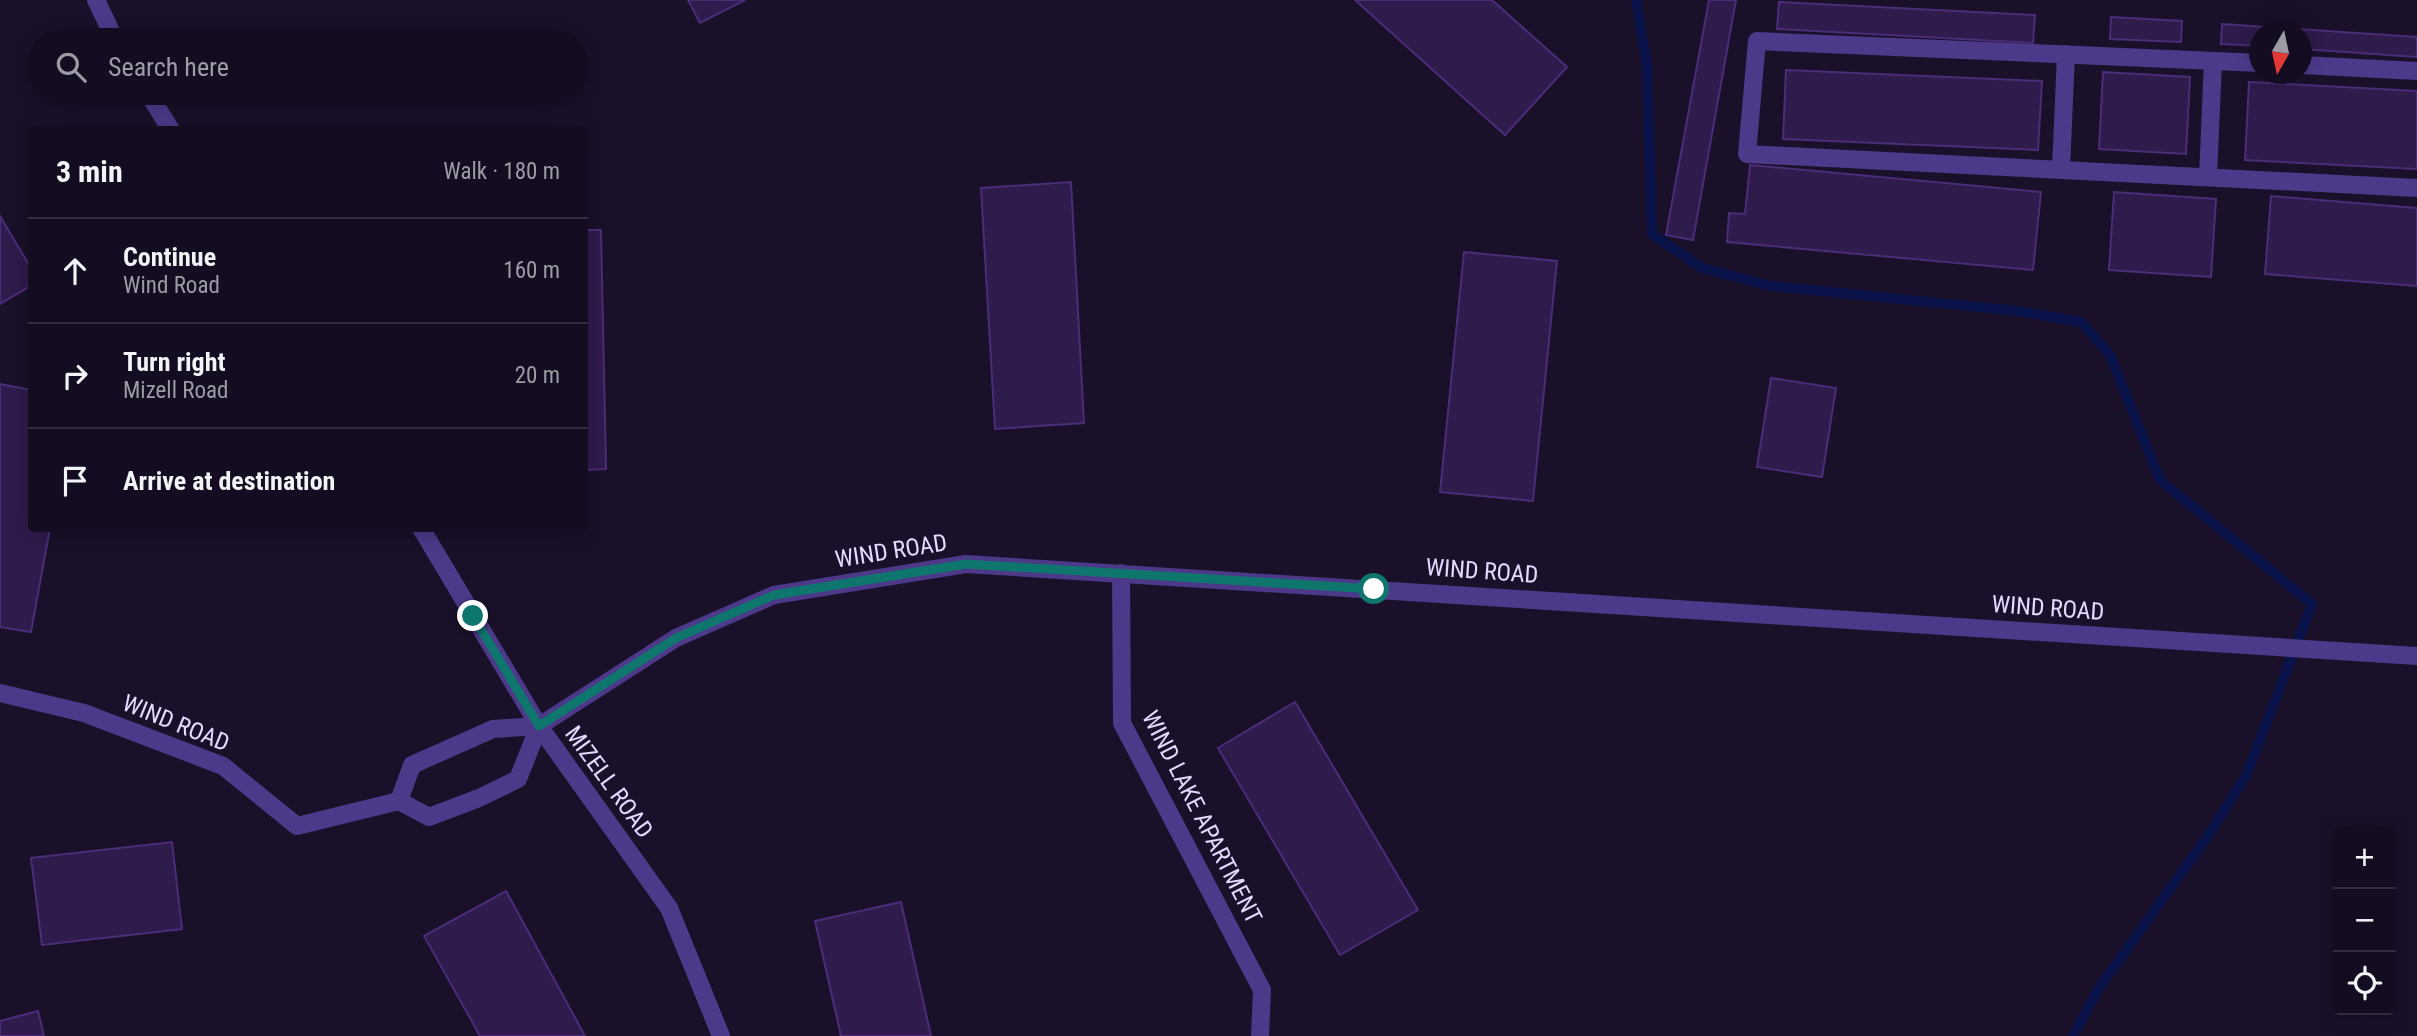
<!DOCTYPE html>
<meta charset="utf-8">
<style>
:root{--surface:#140c20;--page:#1d1529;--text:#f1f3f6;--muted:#9d9ba5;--line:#332c3e}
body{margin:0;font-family:"Roboto Condensed",sans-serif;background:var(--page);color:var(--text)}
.controls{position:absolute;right:21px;bottom:21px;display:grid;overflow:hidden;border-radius:7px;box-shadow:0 4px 18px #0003}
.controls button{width:63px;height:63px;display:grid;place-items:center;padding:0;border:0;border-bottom:2px solid var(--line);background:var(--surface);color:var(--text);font:35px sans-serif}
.compass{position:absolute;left:2249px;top:21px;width:63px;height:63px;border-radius:50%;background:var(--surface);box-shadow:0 4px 18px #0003;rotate:189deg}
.stop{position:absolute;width:21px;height:21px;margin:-16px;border:5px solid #0f766e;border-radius:50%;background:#fff}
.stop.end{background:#0f766e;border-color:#fff;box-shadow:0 2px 7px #0008}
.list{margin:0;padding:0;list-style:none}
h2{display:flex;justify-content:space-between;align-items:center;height:91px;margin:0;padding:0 28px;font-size:30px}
h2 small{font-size:23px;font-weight:400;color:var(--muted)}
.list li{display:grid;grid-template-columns:46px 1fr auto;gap:21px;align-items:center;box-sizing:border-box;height:105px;padding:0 28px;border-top:2px solid var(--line)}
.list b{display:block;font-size:26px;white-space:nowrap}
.list p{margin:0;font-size:23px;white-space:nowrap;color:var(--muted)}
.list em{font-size:23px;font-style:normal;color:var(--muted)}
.icon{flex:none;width:38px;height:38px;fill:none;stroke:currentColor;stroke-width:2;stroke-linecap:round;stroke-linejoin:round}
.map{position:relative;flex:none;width:2417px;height:1036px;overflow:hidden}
.search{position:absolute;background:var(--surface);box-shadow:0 4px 18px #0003;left:28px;top:28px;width:560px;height:77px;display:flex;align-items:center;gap:18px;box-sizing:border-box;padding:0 24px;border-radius:38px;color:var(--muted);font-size:26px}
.panel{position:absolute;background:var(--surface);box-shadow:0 4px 18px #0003;left:28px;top:126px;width:560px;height:406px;border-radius:7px}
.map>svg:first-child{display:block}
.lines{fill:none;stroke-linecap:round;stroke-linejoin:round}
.stream{stroke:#09134a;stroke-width:10}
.building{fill:#2f1b4c;stroke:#4b2c78;stroke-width:2}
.service{stroke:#4d398a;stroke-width:18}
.minor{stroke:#4d398a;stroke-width:18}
.route{stroke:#0f766e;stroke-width:9}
.labels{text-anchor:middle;stroke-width:7;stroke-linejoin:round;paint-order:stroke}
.street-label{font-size:24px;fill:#e5d9ff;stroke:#1a102a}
</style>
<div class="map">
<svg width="2417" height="1036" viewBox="0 0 2417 1036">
<rect width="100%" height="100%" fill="#1a102a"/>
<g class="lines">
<!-- stream -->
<path class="stream" d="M1636 0 1647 66 1652 234 1702 268 1771 286 2018 311 2081 322 2110 355 2160 480 2312 604 2247 774 2210 833 2099 988 2073 1036"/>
</g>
<!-- building -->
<path class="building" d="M688 0H745L700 23Z
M1355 0H1492L1567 67 1505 135Z
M1709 0H1736L1693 240 1666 235Z
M1779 2 2035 15 2033 43 1777 29Z
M2111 17 2182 21 2181 42 2110 39Z
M2222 24 2417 37V57L2302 49V32H2260V46L2221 44Z
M1786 70 2042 81 2038 150 1783 139Z
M2103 72 2190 77 2186 154 2099 149Z
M2249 82 2417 91V169L2245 160Z
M1750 165 2041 192 2033 270 1727 242 1729 213 1745 214Z
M1071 182 1084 423 995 429 981 188Z
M2114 192 2216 199 2211 277 2109 270Z
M2271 196 2417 208V286L2265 274Z
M0 216 32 270V285L0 304Z
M584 230H601L606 469 584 470Z
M1464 252 1557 261 1533 501 1440 492Z
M1771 378 1836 388 1822 477 1757 467Z
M0 384 32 390V528H50L31 632 0 627Z
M1295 702 1418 910 1340 955 1218 748Z
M172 842 182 929 42 945 31 858Z
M506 891 585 1036H480L424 936Z
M901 902 931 1036H841L815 921Z
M38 1011 44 1036H0V1021Z"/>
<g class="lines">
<!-- service -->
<path class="service" d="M2260 63 1757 41 1747 154 2417 188
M2302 65 2417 71
M2061 169 2066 54
M2208 177 2213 61
M1121 573 1122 723 1262 990 1260 1036"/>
<!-- minor -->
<path class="minor" d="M96 0 115 40
M148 93 171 130
M421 528 539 726 669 908 721 1036
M0 693 84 713 223 766 297 826 399 801
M539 726 518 779 479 798 429 817 399 801 412 765 493 729 539 726 676 638 774 595 966 564 2417 656"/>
</g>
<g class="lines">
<!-- route -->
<path class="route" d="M473 616 539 726 676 638 774 595 966 564 1374 589"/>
</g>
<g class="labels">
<!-- street labels -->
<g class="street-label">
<text transform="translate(891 551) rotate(-9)" y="8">WIND ROAD</text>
<text transform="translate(1482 571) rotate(4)" y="8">WIND ROAD</text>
<text transform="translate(2048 608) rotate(4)" y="8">WIND ROAD</text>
<text transform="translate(176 723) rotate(22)" y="8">WIND ROAD</text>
<text transform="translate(609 782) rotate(54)" y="8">MIZELL ROAD</text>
<text transform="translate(1202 817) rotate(63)" y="8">WIND LAKE APARTMENT</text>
</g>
</g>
</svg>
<div class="controls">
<button>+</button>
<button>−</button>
<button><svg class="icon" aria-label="locate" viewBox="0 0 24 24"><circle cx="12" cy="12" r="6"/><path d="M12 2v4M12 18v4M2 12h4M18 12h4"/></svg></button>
</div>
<svg class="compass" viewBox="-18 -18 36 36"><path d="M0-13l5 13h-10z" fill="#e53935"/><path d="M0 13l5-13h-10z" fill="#9d9ba5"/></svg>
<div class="stop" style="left:1374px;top:589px"></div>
<div class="stop end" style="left:473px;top:616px"></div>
<div class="search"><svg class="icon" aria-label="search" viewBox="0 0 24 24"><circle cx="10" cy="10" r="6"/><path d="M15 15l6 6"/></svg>Search here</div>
<section class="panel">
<h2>3 min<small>Walk · 180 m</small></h2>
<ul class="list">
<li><svg class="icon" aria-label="ahead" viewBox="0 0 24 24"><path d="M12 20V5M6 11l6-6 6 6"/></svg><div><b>Continue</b><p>Wind Road</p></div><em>160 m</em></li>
<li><svg class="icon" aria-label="right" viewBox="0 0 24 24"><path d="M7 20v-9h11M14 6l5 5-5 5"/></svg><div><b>Turn right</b><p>Mizell Road</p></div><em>20 m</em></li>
<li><svg class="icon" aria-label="arrive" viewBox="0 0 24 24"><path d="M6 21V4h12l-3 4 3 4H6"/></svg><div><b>Arrive at destination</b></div></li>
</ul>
</section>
</div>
